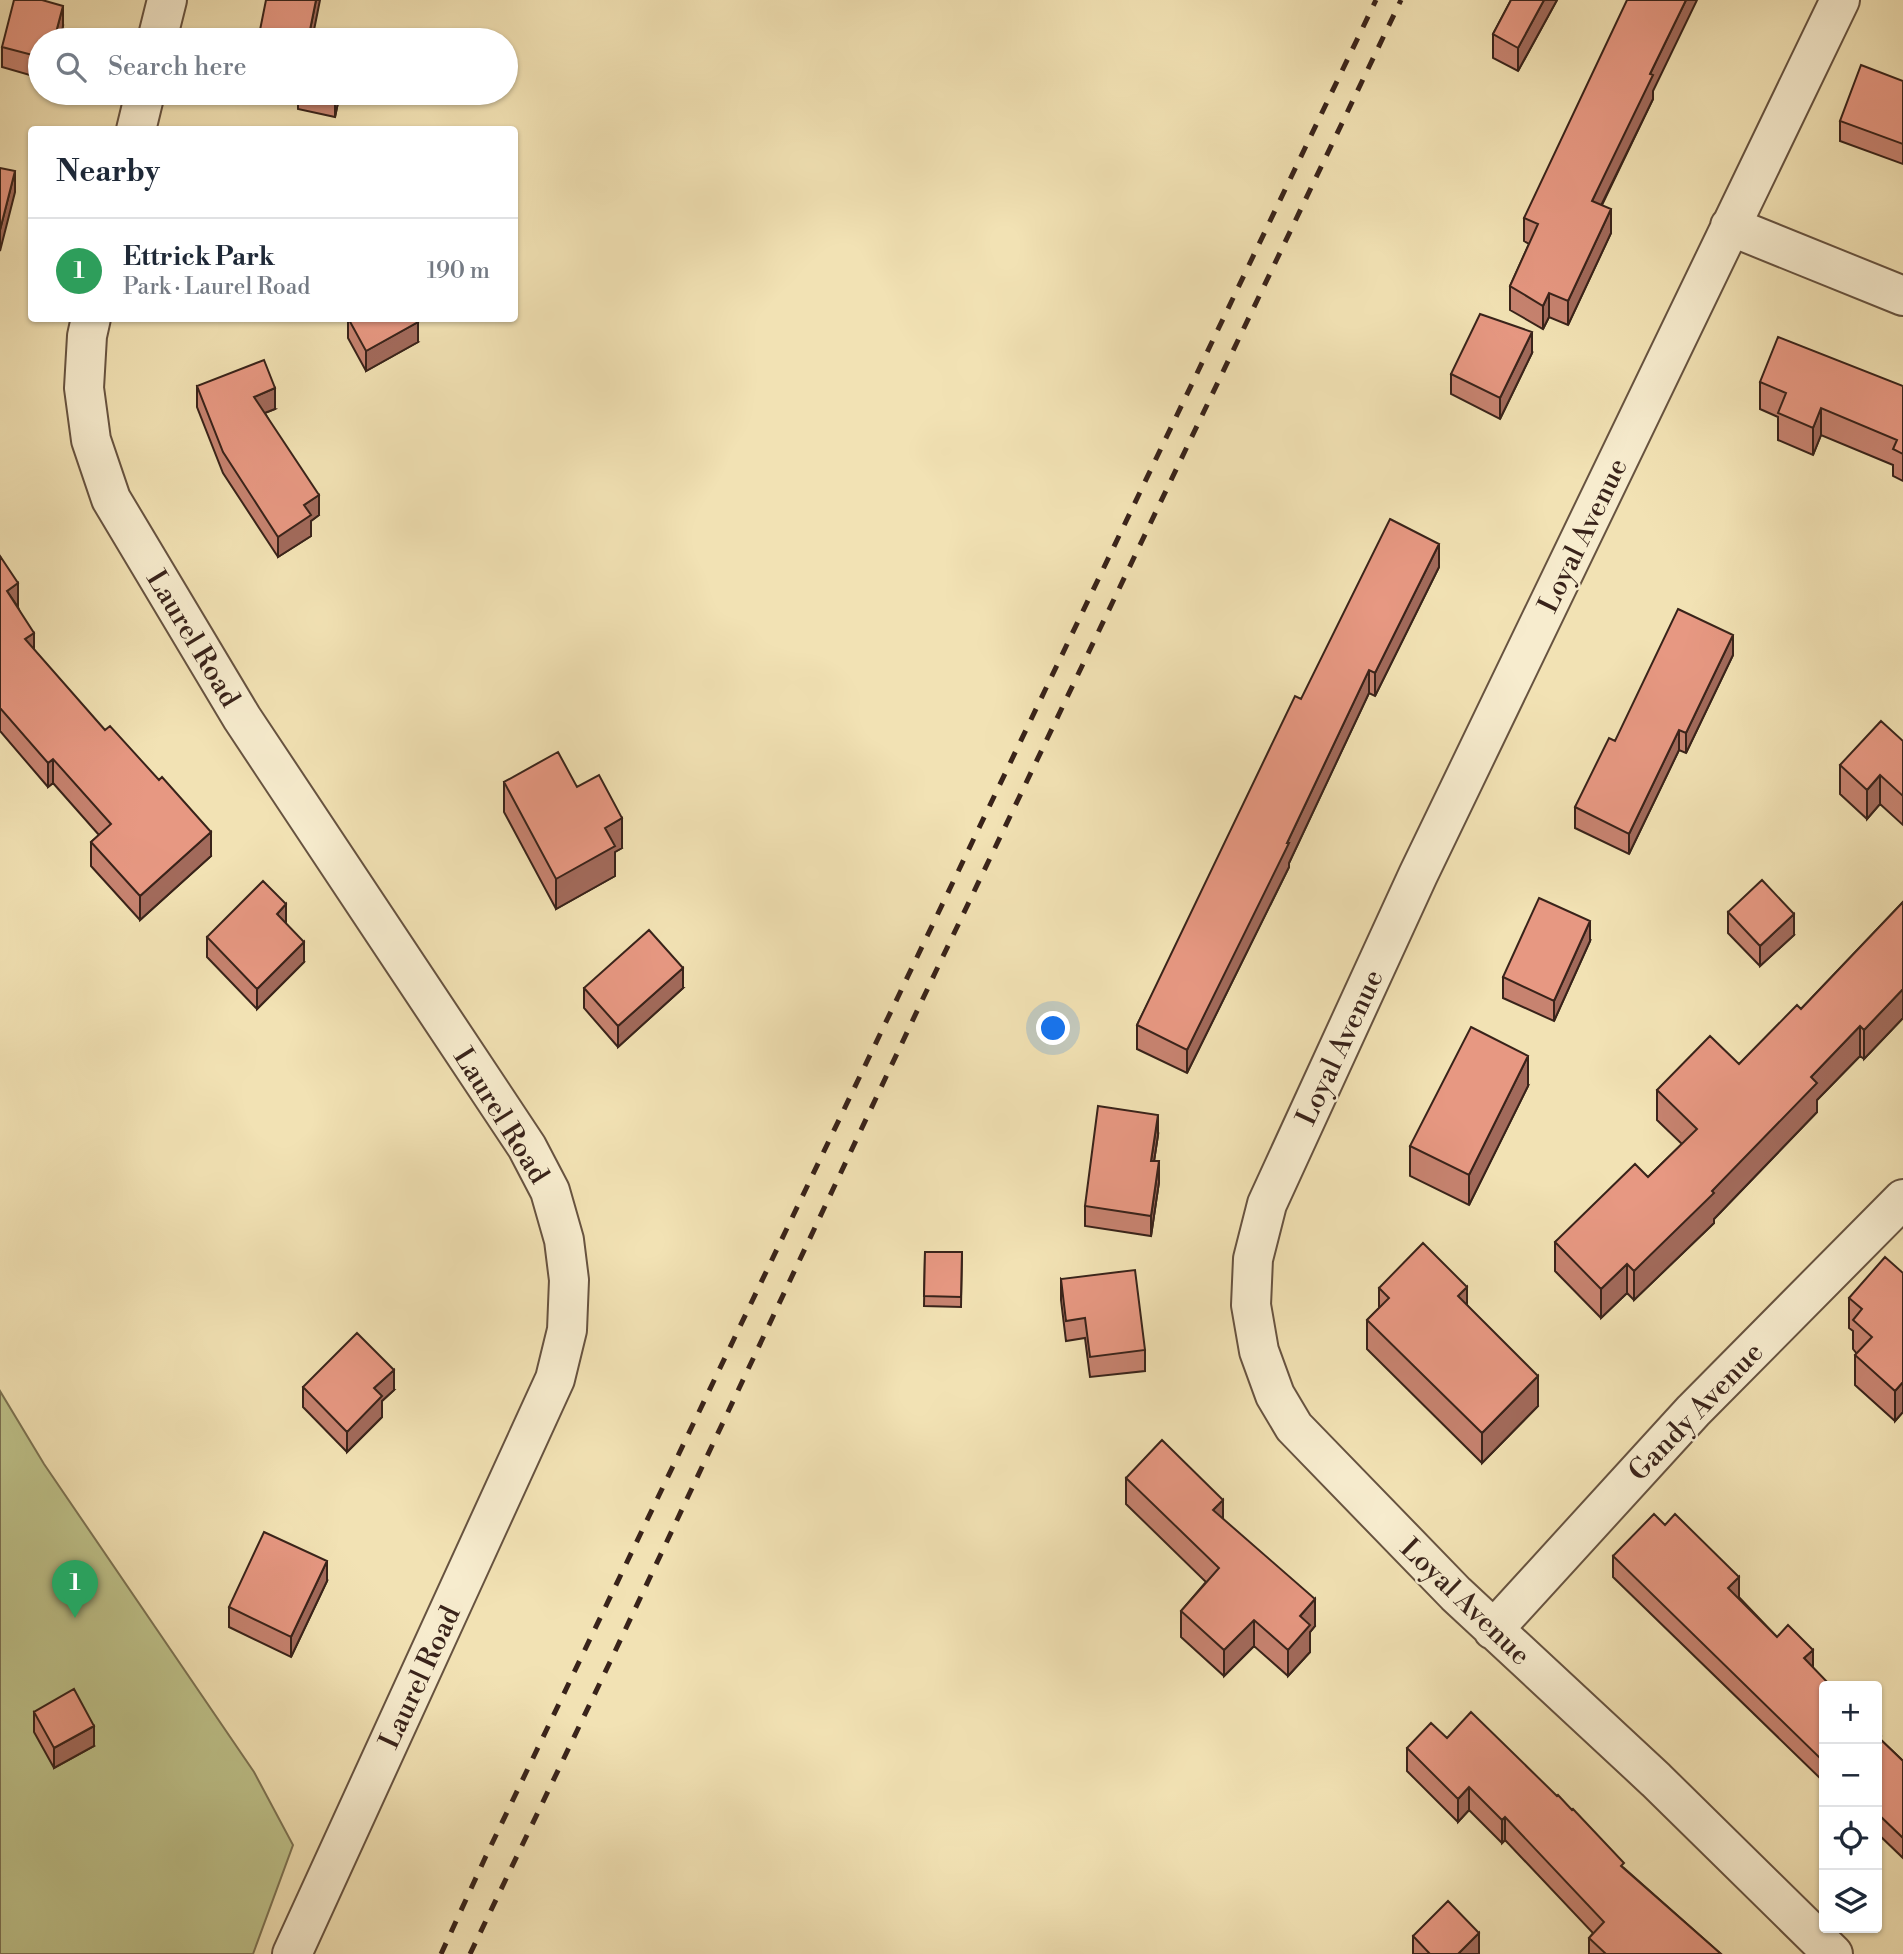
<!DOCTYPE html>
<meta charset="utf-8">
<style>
:root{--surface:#fff;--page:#f6f6f7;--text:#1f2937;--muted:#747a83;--line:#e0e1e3;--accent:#2563eb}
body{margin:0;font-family:"Libre Bodoni",serif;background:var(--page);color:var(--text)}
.controls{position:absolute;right:21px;bottom:21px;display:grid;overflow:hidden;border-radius:7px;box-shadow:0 2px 5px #0004}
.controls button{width:63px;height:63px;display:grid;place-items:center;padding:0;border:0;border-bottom:2px solid var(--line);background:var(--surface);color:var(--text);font:35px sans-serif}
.you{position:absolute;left:1054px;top:1029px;width:24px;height:24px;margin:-18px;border:5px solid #fff;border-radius:50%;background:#1a73e8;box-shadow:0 0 0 10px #1a73e833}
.badge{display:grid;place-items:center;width:46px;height:46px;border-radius:50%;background:var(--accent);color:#fff;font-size:23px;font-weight:700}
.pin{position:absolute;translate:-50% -58px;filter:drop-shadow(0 2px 4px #0008)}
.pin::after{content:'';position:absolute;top:37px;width:24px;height:21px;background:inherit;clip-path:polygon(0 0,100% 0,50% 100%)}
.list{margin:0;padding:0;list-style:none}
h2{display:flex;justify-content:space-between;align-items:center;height:91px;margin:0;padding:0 28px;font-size:30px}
h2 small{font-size:23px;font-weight:400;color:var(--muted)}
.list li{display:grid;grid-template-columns:46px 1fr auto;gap:21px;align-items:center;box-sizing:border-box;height:105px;padding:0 28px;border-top:2px solid var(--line)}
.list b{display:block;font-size:26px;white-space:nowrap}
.list p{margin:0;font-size:23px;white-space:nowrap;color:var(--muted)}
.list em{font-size:23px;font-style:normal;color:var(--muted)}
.icon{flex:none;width:38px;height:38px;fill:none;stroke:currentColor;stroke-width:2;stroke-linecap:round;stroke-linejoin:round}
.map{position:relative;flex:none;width:1903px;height:1954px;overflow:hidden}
.search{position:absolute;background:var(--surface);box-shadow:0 2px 5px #0004;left:28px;top:28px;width:490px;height:77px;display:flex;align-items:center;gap:18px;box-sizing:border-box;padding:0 24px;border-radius:38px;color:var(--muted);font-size:26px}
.panel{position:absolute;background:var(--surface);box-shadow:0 2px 5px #0004;left:28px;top:126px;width:490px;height:196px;border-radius:7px}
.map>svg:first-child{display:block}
.green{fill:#bec28a;stroke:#7c7252;stroke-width:2}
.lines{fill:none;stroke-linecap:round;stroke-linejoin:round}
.street-casing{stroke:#675340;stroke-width:42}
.street{stroke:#f7ecce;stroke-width:38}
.rail{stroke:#39231a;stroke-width:5;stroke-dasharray:12 12;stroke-linecap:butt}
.wall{fill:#c78370;stroke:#39231a;stroke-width:2}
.shaded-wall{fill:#a26a5b;stroke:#39231a;stroke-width:2}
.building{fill:#e79882;stroke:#39231a;stroke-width:2}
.labels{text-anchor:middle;stroke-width:5;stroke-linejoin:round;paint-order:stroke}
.street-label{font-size:28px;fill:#39231a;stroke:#f7ecce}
</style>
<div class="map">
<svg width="1903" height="1954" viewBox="0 0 1903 1954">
<rect width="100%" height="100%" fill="#f2e2b4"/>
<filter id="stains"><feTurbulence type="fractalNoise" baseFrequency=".00286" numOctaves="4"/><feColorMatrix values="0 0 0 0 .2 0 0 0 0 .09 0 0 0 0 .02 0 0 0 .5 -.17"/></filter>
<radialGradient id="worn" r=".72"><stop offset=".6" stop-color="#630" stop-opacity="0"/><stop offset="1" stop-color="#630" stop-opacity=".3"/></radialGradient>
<!-- green -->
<path class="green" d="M0 1391 44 1464 254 1772 293 1845 253 1954H0Z"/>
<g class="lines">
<!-- street casing -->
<g class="street-casing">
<path id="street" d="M157 40 167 0
M136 130 145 93
M1730 226 1903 296
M91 318 87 336 84 388 91 440 111 499 242 718 527 1147 550 1191 564 1240 569 1280 567 1330 555 1379 292 1954
M1493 1630 1693 1411 1903 1199
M1833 1954 1656 1780 1456 1594 1294 1427 1275 1395 1259 1351 1251 1305 1253 1259 1267 1204 1418 875 1840 0"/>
</g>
<!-- street -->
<use href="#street" class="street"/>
<!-- rail -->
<path class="rail" d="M441 1954 486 1856 1376 0
M470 1954 610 1662 935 973 1401 0"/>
</g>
<!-- wall -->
<path class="wall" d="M1511 0H1557L1518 71 1493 58V34Z
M63 26 60 40H40V78L2 67V47Z
M1903 81V164L1840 141V121Z
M1653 91V99L1602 205 1611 233 1568 325 1549 317 1543 329 1510 310V286L1529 244 1524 241V218Z
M258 93H340L335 117 298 109V100Z
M348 318 418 342 366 371 348 338Z
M1532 353 1500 419 1451 394V374Z
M1760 382 1903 386V481L1893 476V465L1821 435 1813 455 1778 440V417L1760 409Z
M197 386 275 409 265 413 319 515 311 521V536L278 557 223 473 197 407Z
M0 556 18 607 34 650 211 856 140 920 91 866V842L99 835 53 783 48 787 0 731Z
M1439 567 1375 696 1369 693 1289 863V867L1187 1073 1137 1049V1025L1301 699Z
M1733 655 1686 753 1679 750 1629 854 1575 828V807L1615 741Z
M1903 741V825L1880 804 1867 819 1840 794V765Z
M504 782 577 787 622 848 615 852V876L556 909 504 812Z
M1903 902V1018L1864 1059 1860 1056 1817 1100V1112L1714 1219V1223L1634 1300 1627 1293 1601 1318 1555 1271V1242L1648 1177 1682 1144 1657 1120V1090L1739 1064 1801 1009Z
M1728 912 1794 935 1760 966 1728 933Z
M207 937 304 962 257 1009 207 957Z
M1590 941 1554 1021 1503 998V977Z
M584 988H683L618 1047 584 1008Z
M1528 1086 1469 1205 1410 1176V1146Z
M1158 1135 1154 1161 1159 1182 1151 1236 1085 1226V1206Z
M925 1252H962L961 1307 924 1306Z
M1903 1273V1412L1895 1421 1855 1385V1355L1857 1354 1853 1349V1331L1849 1328V1298Z
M1061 1279 1145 1350V1371L1090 1377 1085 1338 1066 1341 1061 1300Z
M1379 1288 1467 1305 1538 1406 1482 1463 1367 1349V1320L1379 1308Z
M303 1387 394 1390 382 1401V1417L347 1452 303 1407Z
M1126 1478 1223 1519 1315 1626 1310 1632V1652L1288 1676 1254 1646 1224 1676 1181 1637V1611L1206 1582 1126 1504Z
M1613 1556 1739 1597 1777 1637 1813 1668 1824 1686V1782L1613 1577Z
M327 1581 291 1657 229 1627V1607Z
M34 1712 94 1746 54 1768 34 1732Z
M1877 1732 1881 1740 1903 1761V1858L1877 1833Z
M1447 1738 1624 1868 1721 1954H1589V1938L1593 1933 1505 1840 1502 1843 1469 1810 1458 1822 1407 1771V1748Z
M1413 1936 1479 1954H1413Z"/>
<!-- shaded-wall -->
<path class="shaded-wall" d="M316 0H320L312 40 309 35Z
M1544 0H1557L1518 71V48Z
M1686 0H1697L1653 91V99L1592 224V201L1650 74Z
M63 6V26L60 40H54Z
M335 93H340L335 117Z
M15 171V192L0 251V230Z
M1611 209V233L1568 325V301Z
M1549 293V317L1543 329V306Z
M418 322V342L366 371V351Z
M1532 332V353L1500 419V398Z
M275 388V409L254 417V397Z
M1821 408V435L1813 455V428Z
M319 495V515L311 521V536L278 557V537L304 505Z
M1439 544V567L1375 696V673Z
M18 583V607L7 591Z
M34 633V656L25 639Z
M1733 635V655L1686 753V733Z
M1369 670V693L1289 863V867L1187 1073V1050L1287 843Z
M1679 730V750L1629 854V834Z
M53 759V783L48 787V763Z
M1880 775V804L1867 819V790Z
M622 818V848L615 852V876L556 909V879L605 828Z
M211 832V856L140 920V896Z
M286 904V925L277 914Z
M1794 914V935L1760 966V946Z
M1590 921V941L1554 1021V1001Z
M304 942V962L257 1009V989Z
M683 968V988L618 1047V1026Z
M1903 989V1018L1864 1059V1030Z
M1860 1026V1056L1817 1100V1112L1714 1219V1223L1634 1300V1271L1712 1191 1811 1077Z
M1528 1056V1086L1469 1205V1175Z
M1158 1115V1135L1151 1181V1161Z
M1159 1161V1182L1151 1236V1216Z
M1627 1264V1293L1601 1318V1289Z
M1467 1287V1317L1458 1296Z
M394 1370V1390L382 1401V1417L347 1452V1432L374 1388Z
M1538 1376V1406L1482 1463V1433Z
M1903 1382V1412L1895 1421V1391Z
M1223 1500V1526L1213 1510Z
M327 1561V1581L291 1657V1637Z
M1739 1577V1597L1728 1608V1588Z
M1315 1599V1626L1310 1632V1652L1288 1676V1650L1300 1616Z
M1254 1620V1646L1224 1676V1650Z
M1813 1650V1670L1804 1658Z
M94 1726V1746L54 1768V1748Z
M1469 1787V1810L1458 1822V1799Z
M1505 1817V1840L1502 1843V1820Z
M1479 1933V1954H1458Z"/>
<!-- building -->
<path class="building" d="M14 0H42L63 6 54 40H40V57L2 47Z
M266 0H316L309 35 313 36V40H258Z
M1511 0H1544L1518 48 1493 34Z
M1627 0H1686L1650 74 1653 75 1592 201 1611 209 1568 301 1549 293 1543 306 1510 286 1538 224 1524 218Z
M1861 65 1903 81V144L1840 121Z
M317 93H335V96Z
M0 168 15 171 0 230Z
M1480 314 1532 332 1500 398 1451 374Z
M348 318H416L418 322 366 351Z
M1778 337 1903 386V454L1893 449 1897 440 1821 408 1813 428 1778 413 1786 393 1760 382Z
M264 360 275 388 254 397 319 495 304 505 311 515 278 537 223 452 197 386Z
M1390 519 1439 544 1375 673 1369 670 1287 843H1289L1187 1050 1137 1025 1295 696 1301 699Z
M0 556 18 583 7 591 34 633 25 639 105 730 110 726 159 780 162 777 211 832 140 896 91 842 111 824 53 759 48 763 0 708Z
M1678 609 1733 635 1686 733 1679 730 1629 834 1575 807 1609 738 1615 741Z
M1881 721 1903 741V796L1880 775 1867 790 1840 765Z
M558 752 577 787 599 775 622 818 605 828 615 846 556 879 504 782Z
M1762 880 1794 914 1760 946 1728 912Z
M263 881 286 904 277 914 304 942 257 989 207 937Z
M1539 898 1590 921 1554 1001 1503 977Z
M1903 902V989L1864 1030 1860 1026 1811 1077 1817 1083 1712 1191 1714 1193 1634 1271 1627 1264 1601 1289 1555 1242 1635 1164 1648 1177 1697 1129 1657 1090 1710 1036 1739 1064 1797 1005 1801 1009Z
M649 930 683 968 618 1026 584 988Z
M1471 1027 1528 1056 1469 1175 1410 1146Z
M1098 1106 1158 1115 1151 1161H1159L1151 1216 1085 1206Z
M1423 1243 1467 1287 1458 1296 1538 1376 1482 1433 1367 1320 1389 1298 1379 1288Z
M925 1252H962L961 1297 924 1296Z
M1885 1257 1903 1273V1382L1895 1391 1855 1355 1872 1337 1853 1320 1862 1309 1849 1298Z
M1135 1270 1145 1350 1090 1357 1085 1318 1066 1321 1061 1279Z
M357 1333 394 1370 374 1388 382 1396 347 1432 303 1387Z
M1162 1440 1223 1500 1213 1510 1315 1599 1300 1616 1310 1625 1288 1650 1254 1620 1224 1650 1181 1611 1219 1568 1126 1478Z
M1654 1514 1665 1525 1675 1514 1739 1577 1728 1588 1777 1637 1788 1625 1813 1650 1804 1658 1831 1686H1824V1762L1613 1556Z
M264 1532 327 1561 291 1637 229 1607Z
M74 1689 94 1726 54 1748 34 1712Z
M1471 1712 1557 1796 1558 1795 1572 1810 1573 1809 1624 1863 1621 1866 1721 1954H1606L1589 1938 1604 1922 1505 1817 1502 1820 1469 1787 1458 1799 1407 1748 1431 1723 1447 1738Z
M1877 1732 1881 1736 1879 1738 1903 1761V1838L1877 1813Z
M1448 1901 1479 1933 1458 1954H1430L1413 1936Z"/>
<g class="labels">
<!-- street labels -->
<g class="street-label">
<text transform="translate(1582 535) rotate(-64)" y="10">Loyal Avenue</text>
<text transform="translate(194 638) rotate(59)" y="10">Laurel Road</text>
<text transform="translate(1339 1047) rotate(-65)" y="10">Loyal Avenue</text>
<text transform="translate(502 1115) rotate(58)" y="10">Laurel Road</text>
<text transform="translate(1695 1411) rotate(-46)" y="10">Gandy Avenue</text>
<text transform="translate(1466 1601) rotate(44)" y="10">Loyal Avenue</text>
<text transform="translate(419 1677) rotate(-65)" y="10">Laurel Road</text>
</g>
</g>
<rect width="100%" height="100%" filter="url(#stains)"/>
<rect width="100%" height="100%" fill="url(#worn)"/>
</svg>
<div class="controls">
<button>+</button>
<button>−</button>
<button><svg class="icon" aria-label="locate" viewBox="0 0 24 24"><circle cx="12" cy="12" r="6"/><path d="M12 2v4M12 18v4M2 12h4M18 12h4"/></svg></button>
<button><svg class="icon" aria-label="layers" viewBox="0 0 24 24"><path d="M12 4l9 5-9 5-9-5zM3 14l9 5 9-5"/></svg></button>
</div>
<div class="you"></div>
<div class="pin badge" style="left:75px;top:1618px;background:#2e9e5b">1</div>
<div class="search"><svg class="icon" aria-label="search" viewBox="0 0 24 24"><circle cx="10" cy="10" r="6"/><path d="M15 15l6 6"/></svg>Search here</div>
<section class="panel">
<h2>Nearby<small></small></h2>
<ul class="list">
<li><span class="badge" style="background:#2e9e5b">1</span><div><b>Ettrick Park</b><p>Park · Laurel Road</p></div><em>190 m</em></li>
</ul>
</section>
</div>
